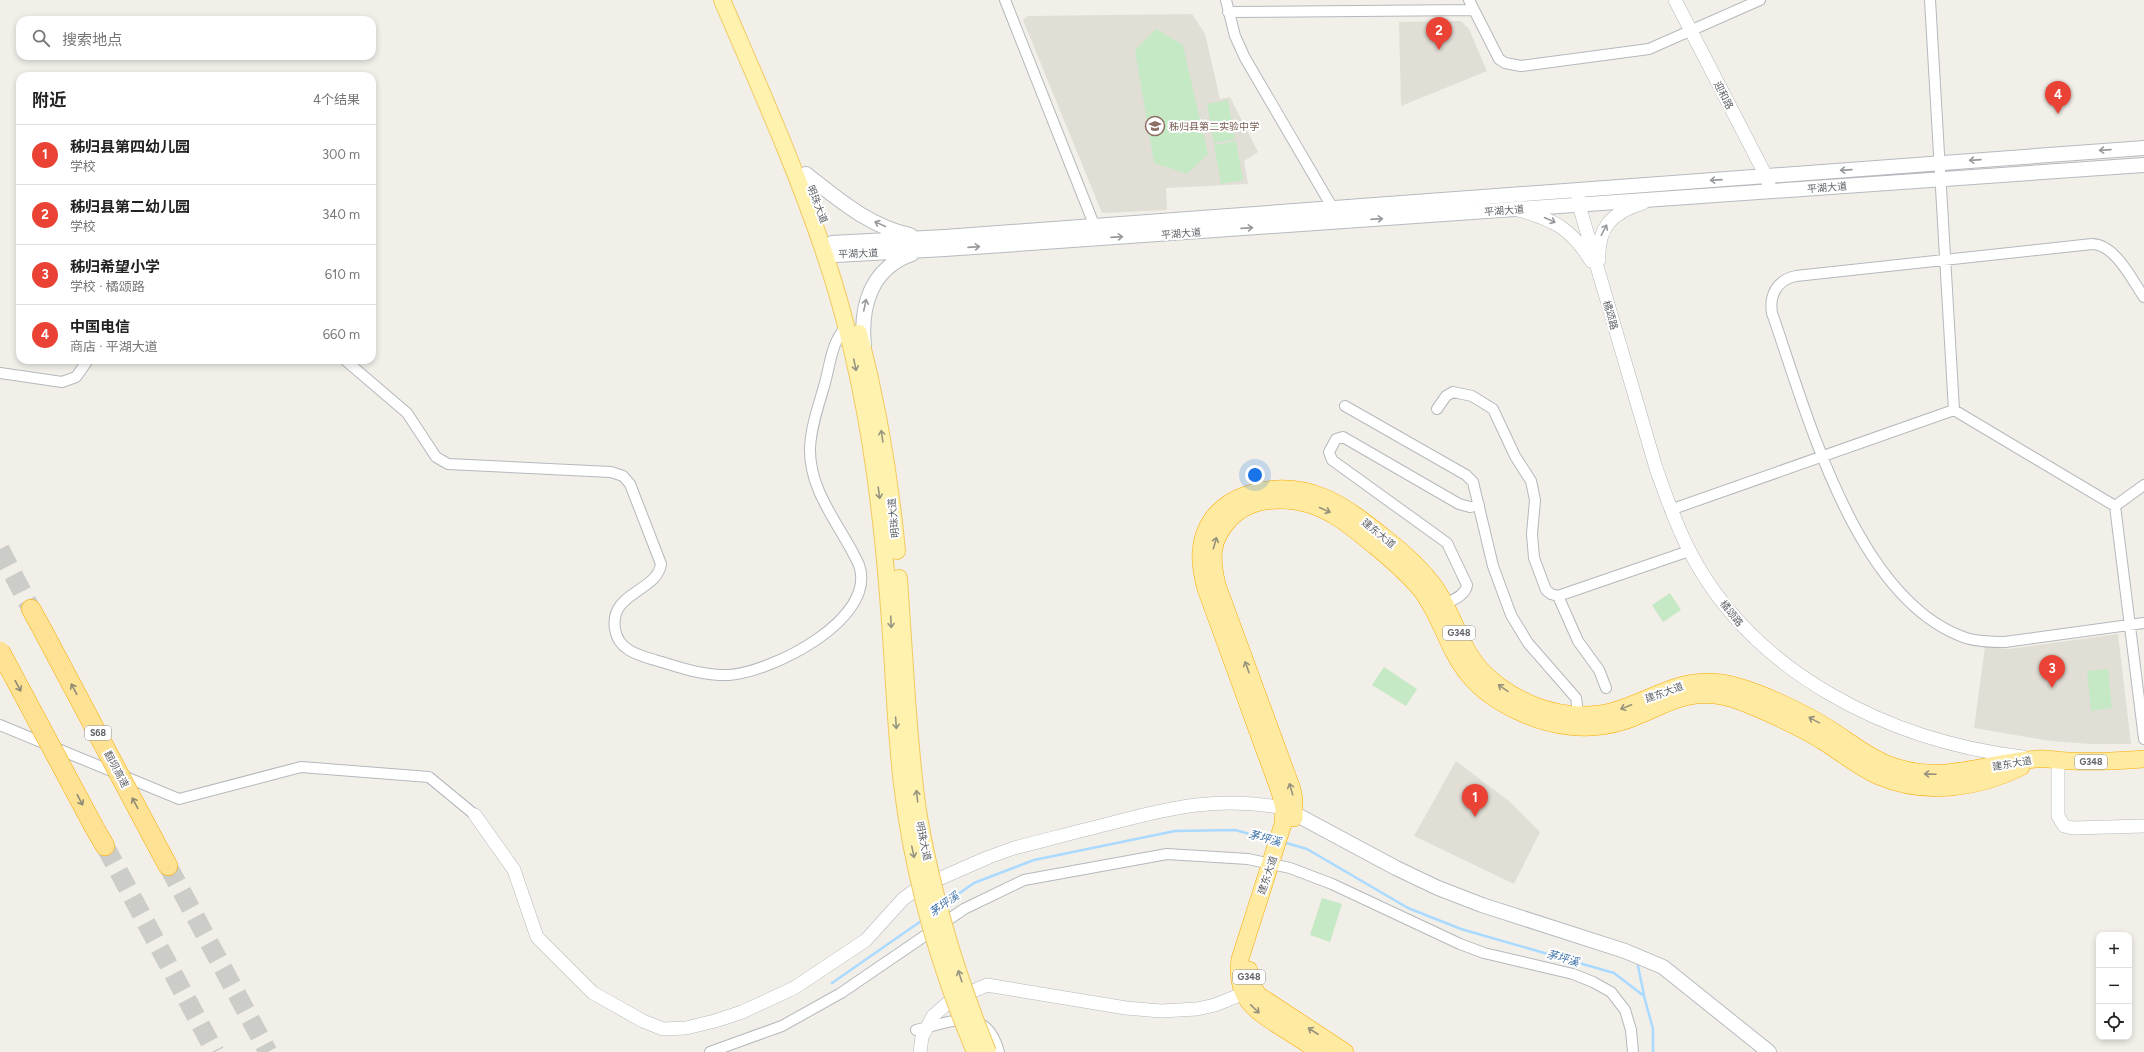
<!DOCTYPE html>
<html lang="zh">
<meta charset="utf-8">
<style>
:root{--surface:#fff;--page:#f6f6f6;--text:#222;--muted:#767676;--line:#e0e0e0;--accent:#ea4335}
body{margin:0;font-family:Figtree,"Noto Sans SC",sans-serif;background:var(--page);color:var(--text)}
.controls{position:absolute;right:12px;bottom:12px;display:grid;overflow:hidden;border-radius:8px;box-shadow:0 2px 6px #0003}
.controls button{width:36px;height:36px;display:grid;place-items:center;padding:0;border:0;border-bottom:1px solid var(--line);background:var(--surface);color:var(--text);font:20px sans-serif}
.you{position:absolute;left:1255px;top:475px;width:14px;height:14px;margin:-10px;border:3px solid #fff;border-radius:50%;background:#1a73e8;box-shadow:0 0 0 6px #1a73e833}
.badge{display:grid;place-items:center;width:26px;height:26px;border-radius:50%;background:var(--accent);color:#fff;font-size:13px;font-weight:700}
.pin{position:absolute;translate:-50% -33px;filter:drop-shadow(0 1px 2px #0008)}
.pin::after{content:'';position:absolute;top:21px;width:14px;height:12px;background:inherit;clip-path:polygon(0 0,100% 0,50% 100%)}
.list{margin:0;padding:0;list-style:none}
h2{display:flex;justify-content:space-between;align-items:center;height:52px;margin:0;padding:0 16px;font-size:17px}
h2 small{font-size:13px;font-weight:400;color:var(--muted)}
.list li{display:grid;grid-template-columns:26px 1fr auto;gap:12px;align-items:center;box-sizing:border-box;height:60px;padding:0 16px;border-top:1px solid var(--line)}
.list b{display:block;font-size:15px;white-space:nowrap}
.list p{margin:0;font-size:13px;white-space:nowrap;color:var(--muted)}
.list em{font-size:13px;font-style:normal;color:var(--muted)}
.icon{flex:none;width:22px;height:22px;fill:none;stroke:currentColor;stroke-width:2;stroke-linecap:round;stroke-linejoin:round}
.map{position:relative;flex:none;width:2144px;height:1052px;overflow:hidden}
.search{position:absolute;background:var(--surface);box-shadow:0 2px 6px #0003;left:16px;top:16px;width:360px;height:44px;display:flex;align-items:center;gap:10px;box-sizing:border-box;padding:0 14px;border-radius:12px;color:var(--muted);font-size:15px}
.panel{position:absolute;background:var(--surface);box-shadow:0 2px 6px #0003;left:16px;top:72px;width:360px;height:292px;border-radius:12px}
.map>svg:first-child{display:block}
.education{fill:#e1ded6}
.grass{fill:#c5e8c5}
.lines{fill:none;stroke-linecap:round;stroke-linejoin:round}
.stream{stroke:#aadaff;stroke-width:2.5}
.motorway-tunnel{stroke:#ccccc8;stroke-width:19;stroke-dasharray:19 10;stroke-linecap:butt}
.minor-casing{stroke:#b5b8bc;stroke-width:12}
.tertiary-casing{stroke:#b5b8bc;stroke-width:14}
.secondary-casing{stroke:#b6babf;stroke-width:16}
.primary-casing{stroke:#f2c960;stroke-width:18}
.trunk-casing{stroke:#f9ab00;stroke-width:18}
.motorway-casing{stroke:#f9ab00;stroke-width:20}
.minor{stroke:#fff;stroke-width:10}
.tertiary{stroke:#fff;stroke-width:13}
.secondary{stroke:#fff;stroke-width:14}
.primary{stroke:#fff2af;stroke-width:16}
.trunk{stroke:#feeaa1;stroke-width:17}
.motorway{stroke:#fde293;stroke-width:19}
.primary-bridge-casing{stroke:#f2c960;stroke-width:18;stroke-linecap:butt}
.motorway-bridge-casing{stroke:#f9ab00;stroke-width:20;stroke-linecap:butt}
.primary-bridge{stroke:#fff2af;stroke-width:16}
.motorway-bridge{stroke:#fde293;stroke-width:19}
.oneway{stroke:#979a9d}
.oneway2{stroke:#979581}
.oneway3{stroke:#97927c}
.oneway4{stroke:#8e8975}
.labels{text-anchor:middle;stroke-width:4;stroke-linejoin:round;paint-order:stroke}
.shield{fill:#fff;stroke:#8f9295;stroke-width:1}
.shield-label{font-size:9px;font-weight:bold;fill:#5f6368}
.street-label{font-size:10px;fill:#5f6368;stroke:#fff}
.education-label{font-size:10px;fill:#785e54;stroke:#fff;text-anchor:start}
.water-label{font-size:11px;font-style:italic;fill:#4174aa;stroke:#fff}
</style>
<div class="map">
<svg width="2144" height="1052" viewBox="0 0 2144 1052">
<rect width="100%" height="100%" fill="#f1efe8"/>
<!-- education -->
<path class="education" d="M1192 14 1205 34 1220 99 1230 97 1258 152 1244 161 1248 184 1166 188 1167 210 1102 213 1023 20 1028 16Z
M1461 21 1469 29 1487 71 1401 106 1399 22Z
M2118 634 2131 744H2091L2051 741 1974 728 1985 647 2009 649Z
M1456 761 1509 801 1540 832 1514 884 1414 836Z"/>
<!-- grass -->
<path class="grass" d="M1156 29 1183 45 1208 154 1187 174 1154 163 1135 50Z
M1228 100 1235 139 1214 143 1207 104Z
M1236 141 1243 180 1221 184 1214 145Z
M1670 593 1681 610 1663 622 1652 605Z
M1384 667 1417 689 1406 706 1372 685Z
M2108 669 2112 708 2091 711 2087 671Z
M1322 898 1342 904 1330 942 1310 935Z"/>
<g class="lines">
<!-- stream -->
<path class="stream" d="M1283 842 1307 849 1408 908 1461 929 1614 973 1644 996 1653 1029V1052
M944 904 974 883 1034 860 1175 831 1235 830 1272 840
M1638 966 1644 995
M832 983 924 919"/>
<!-- motorway-tunnel -->
<path class="motorway-tunnel" d="M0 549 31 609
M105 846 215 1052
M168 866 268 1052"/>
<!-- minor casing -->
<g class="minor-casing">
<path id="minor" d="M1005 0 1097 232
M1226 0 1235 36 1245 58 1335 212
M1469 0 1499 59 1505 63 1521 66 1649 49 1760 0
M1930 0 1954 410 2115 506 2144 739
M1228 12 1474 10
M2144 297C2132 280 2115 244 2092 244L1796 276C1777 280 1769 295 1772 313 1807 413 1855 600 1966 638 1979 642 1992 642 2005 642L2144 623
M345 360 407 413 436 457 448 464 611 472 623 476 630 484 661 564C657 592 609 592 615 629 618 650 638 655 655 660 679 667 703 676 729 675 772 672 878 619 859 565 842 527 809 493 810 448 811 426 819 404 825 383 830 364 832 341 846 327
M0 373 62 382 76 377 88 360
M1345 406 1466 475 1473 482 1493 566 1511 615 1528 643 1576 698 1579 719
M1437 409 1446 396 1453 392 1472 396 1493 409 1515 456 1531 481 1535 500 1532 534 1534 558 1546 590 1551 594 1558 596 1578 641 1599 670 1606 688
M2115 506 2144 485
M1670 510 1954 410
M1558 596 1689 551
M1441 606C1450 601 1466 596 1467 585L1447 543 1332 460 1329 452 1336 439 1343 437 1459 504 1470 507 1479 505
M0 725 179 799 301 767 429 777 475 815
M916 1030C951 1022 986 1004 999 1052
M710 1052 782 1026 841 993 964 909 1024 880 1167 854 1248 859 1290 868 1332 884 1460 944 1484 953 1573 974 1593 982 1611 992 1625 1010 1631 1030 1633 1052"/>
</g>
<!-- tertiary casing -->
<g class="tertiary-casing">
<path id="tertiary" d="M1675 0 1766 176 1771 191
M1578 194 1579 205 1656 468C1666 496 1675 523 1689 550 1752 673 1889 741 2023 757
M1518 210C1553 219 1572 229 1591 261
M1599 260C1597 227 1613 212 1643 203
M2058 761V816L2064 826 2073 828 2144 826
M475 815 514 870 537 937 593 993 643 1021 663 1029 686 1028 715 1021 742 1012 794 988 866 940 903 899 918 888 989 857 1014 848C1046 840 1079 831 1112 823 1172 807 1221 796 1284 808
M920 1052 922 1037 933 1016 950 1001 987 985 1126 1008 1161 1011 1197 1009 1215 1005 1252 990"/>
</g>
<!-- secondary casing -->
<g class="secondary-casing">
<path id="secondary" d="M2144 148 945 237 832 243 824 251 836 255 945 249 2144 165
M806 174C838 199 870 227 910 235
M864 346C860 306 871 268 912 254
M1286 809 1396 868 1438 888 1482 905 1625 951 1663 967 1769 1052"/>
</g>
<!-- primary casing -->
<g class="primary-casing">
<path id="primary" d="M722 0C758 84 796 168 825 255 872 394 886 539 894 685
M859 333C878 405 890 477 897 551
M899 578 906 684"/>
</g>
<!-- trunk casing -->
<g class="trunk-casing">
<path id="trunk" d="M1294 818V799L1292 789 1217 585C1211 559 1210 540 1229 520 1255 491 1305 497 1335 516 1349 524 1362 536 1375 546 1392 560 1408 574 1422 591 1441 617 1448 649 1468 674 1482 692 1503 705 1524 714 1554 727 1589 732 1621 722 1659 710 1683 687 1726 697 1740 700 1754 707 1768 713 1786 721 1804 729 1821 740 1841 752 1859 768 1881 777 1926 796 1978 788 2021 767
M1249 970 1251 983 1258 995 1345 1052
M1320 1052C1307 1044 1294 1035 1281 1027 1252 1009 1235 996 1240 959L1283 824 1284 808 1280 792 1206 589C1199 564 1197 540 1213 518 1224 504 1239 496 1256 492 1310 479 1345 506 1385 538 1403 552 1420 567 1434 586 1453 612 1459 646 1481 670 1497 687 1517 699 1538 707 1563 716 1592 718 1617 710 1653 699 1681 677 1721 683 1753 688 1803 712 1831 730 1850 742 1868 757 1889 765 1942 785 1984 763 2036 759 2047 758 2059 761 2070 761 2095 762 2119 761 2144 759"/>
</g>
<!-- motorway casing -->
<g class="motorway-casing">
<path id="motorway" d="M31 609 42 629
M94 827 105 846
M153 838 168 866"/>
</g>
<!-- minor -->
<use href="#minor" class="minor"/>
<!-- tertiary -->
<use href="#tertiary" class="tertiary"/>
<!-- secondary -->
<use href="#secondary" class="secondary"/>
<!-- primary -->
<use href="#primary" class="primary"/>
<!-- trunk -->
<use href="#trunk" class="trunk"/>
<!-- motorway -->
<use href="#motorway" class="motorway"/>
<!-- primary-bridge casing -->
<g class="primary-bridge-casing">
<path id="primary-bridge" d="M906 684C909 728 912 773 919 817 933 897 957 976 988 1052
M894 685C896 718 898 751 902 784 913 876 939 967 975 1052"/>
</g>
<!-- motorway-bridge casing -->
<g class="motorway-bridge-casing">
<path id="motorway-bridge" d="M42 629 153 838
M0 651 94 827"/>
</g>
<!-- primary-bridge -->
<use href="#primary-bridge" class="primary-bridge"/>
<!-- motorway-bridge -->
<use href="#motorway-bridge" class="motorway-bridge"/>
</g>
<!-- one-way arrows -->
<defs><path id="oneway-shaft" d="M-6 0H5M1.5-3L5.5 0L1.5 3" fill="none" stroke-width="1.6" stroke-linecap="round" stroke-linejoin="round"/></defs>
<g class="oneway">
<use href="#oneway-shaft" transform="translate(2105 150) rotate(176)"/>
<use href="#oneway-shaft" transform="translate(1975 160) rotate(176)"/>
<use href="#oneway-shaft" transform="translate(1846 170) rotate(176)"/>
<use href="#oneway-shaft" transform="translate(1716 180) rotate(176)"/>
<use href="#oneway-shaft" transform="translate(1377 219) rotate(-4)"/>
<use href="#oneway-shaft" transform="translate(1550 220) rotate(25)"/>
<use href="#oneway-shaft" transform="translate(880 224) rotate(-155)"/>
<use href="#oneway-shaft" transform="translate(1247 228) rotate(-4)"/>
<use href="#oneway-shaft" transform="translate(1604 230) rotate(-62)"/>
<use href="#oneway-shaft" transform="translate(1117 237) rotate(-4)"/>
<use href="#oneway-shaft" transform="translate(974 247) rotate(-4)"/>
<use href="#oneway-shaft" transform="translate(865 305) rotate(-78)"/>
</g>
<g class="oneway2">
<use href="#oneway-shaft" transform="translate(855 365) rotate(78)"/>
<use href="#oneway-shaft" transform="translate(882 436) rotate(-99)"/>
<use href="#oneway-shaft" transform="translate(879 493) rotate(82)"/>
<use href="#oneway-shaft" transform="translate(891 622) rotate(87)"/>
<use href="#oneway-shaft" transform="translate(896 723) rotate(86)"/>
<use href="#oneway-shaft" transform="translate(917 796) rotate(-97)"/>
<use href="#oneway-shaft" transform="translate(913 852) rotate(78)"/>
<use href="#oneway-shaft" transform="translate(960 976) rotate(-108)"/>
</g>
<g class="oneway3">
<use href="#oneway-shaft" transform="translate(1325 510) rotate(24)"/>
<use href="#oneway-shaft" transform="translate(1215 543) rotate(-74)"/>
<use href="#oneway-shaft" transform="translate(1247 667) rotate(-110)"/>
<use href="#oneway-shaft" transform="translate(1503 688) rotate(-145)"/>
<use href="#oneway-shaft" transform="translate(1626 707) rotate(158)"/>
<use href="#oneway-shaft" transform="translate(1814 720) rotate(-151)"/>
<use href="#oneway-shaft" transform="translate(1930 774) rotate(-178)"/>
<use href="#oneway-shaft" transform="translate(1291 789) rotate(-107)"/>
<use href="#oneway-shaft" transform="translate(1255 1009) rotate(44)"/>
<use href="#oneway-shaft" transform="translate(1313 1031) rotate(-147)"/>
</g>
<g class="oneway4">
<use href="#oneway-shaft" transform="translate(18 686) rotate(62)"/>
<use href="#oneway-shaft" transform="translate(74 689) rotate(-118)"/>
<use href="#oneway-shaft" transform="translate(80 800) rotate(62)"/>
<use href="#oneway-shaft" transform="translate(135 803) rotate(-118)"/>
</g>
<!-- icons -->
<defs>
<g id="school-ring" transform="scale(1)"><circle r="9.5" fill="#fff" stroke="#8d6e63" stroke-width="1.5"/><path d="M0-5L7-2L0 1L-7-2ZM-4 1L0 2.5L4 1V4Q0 6-4 4Z" fill="#8d6e63"/></g>
</defs>
<g fill-rule="evenodd">
<use href="#school-ring" x="1155" y="126"/>
</g>
<g class="labels">
<!-- shield labels -->
<g class="shield">
<rect x="1443" y="626" width="32" height="14" rx="3"/>
<rect x="85" y="726" width="26" height="14" rx="3"/>
<rect x="2075" y="755" width="32" height="14" rx="3"/>
<rect x="1233" y="970" width="32" height="14" rx="3"/>
</g>
<g class="shield-label">
<text x="1459" y="636">G348</text>
<text x="98" y="736">S68</text>
<text x="2091" y="765">G348</text>
<text x="1249" y="980">G348</text>
</g>
<!-- street labels -->
<g class="street-label">
<text transform="translate(1724 95) rotate(63)" y="4">迎和路</text>
<text transform="translate(1827 187) rotate(-4)" y="4">平湖大道</text>
<text transform="translate(818 204) rotate(69)" y="4">明珠大道</text>
<text transform="translate(1504 210) rotate(-4)" y="4">平湖大道</text>
<text transform="translate(1181 233) rotate(-4)" y="4">平湖大道</text>
<text transform="translate(858 253) rotate(-2)" y="4">平湖大道</text>
<text transform="translate(1611 315) rotate(74)" y="4">橘颂路</text>
<text transform="translate(893 518) rotate(-96)" y="4">明珠大道</text>
<text transform="translate(1379 533) rotate(39)" y="4">建东大道</text>
<text transform="translate(1732 613) rotate(51)" y="4">橘颂路</text>
<text transform="translate(1664 692) rotate(-20)" y="4">建东大道</text>
<text transform="translate(2012 763) rotate(-10)" y="4">建东大道</text>
<text transform="translate(117 769) rotate(62)" y="4">翻坝高速</text>
<text transform="translate(924 841) rotate(78)" y="4">明珠大道</text>
<text transform="translate(1267 875) rotate(-72)" y="4">建东大道</text>
</g>
<!-- education labels -->
<g class="education-label">
<text x="1169" y="130">秭归县第二实验中学</text>
</g>
<!-- water labels -->
<g class="water-label">
<text transform="translate(1265 838) rotate(15)" y="4">茅坪溪</text>
<text transform="translate(944 904) rotate(-35)" y="4">茅坪溪</text>
<text transform="translate(1563 958) rotate(16)" y="4">茅坪溪</text>
</g>
</g>
</svg>
<div class="controls">
<button>+</button>
<button>−</button>
<button><svg class="icon" aria-label="locate" viewBox="0 0 24 24"><circle cx="12" cy="12" r="6"/><path d="M12 2v4M12 18v4M2 12h4M18 12h4"/></svg></button>
</div>
<div class="you"></div>
<div class="pin badge" style="left:1475px;top:817px">1</div>
<div class="pin badge" style="left:1439px;top:50px">2</div>
<div class="pin badge" style="left:2052px;top:688px">3</div>
<div class="pin badge" style="left:2058px;top:114px">4</div>
<div class="search"><svg class="icon" aria-label="search" viewBox="0 0 24 24"><circle cx="10" cy="10" r="6"/><path d="M15 15l6 6"/></svg>搜索地点</div>
<section class="panel">
<h2>附近<small>4个结果</small></h2>
<ul class="list">
<li><span class="badge">1</span><div><b>秭归县第四幼儿园</b><p>学校</p></div><em>300 m</em></li>
<li><span class="badge">2</span><div><b>秭归县第二幼儿园</b><p>学校</p></div><em>340 m</em></li>
<li><span class="badge">3</span><div><b>秭归希望小学</b><p>学校 · 橘颂路</p></div><em>610 m</em></li>
<li><span class="badge">4</span><div><b>中国电信</b><p>商店 · 平湖大道</p></div><em>660 m</em></li>
</ul>
</section>
</div>
